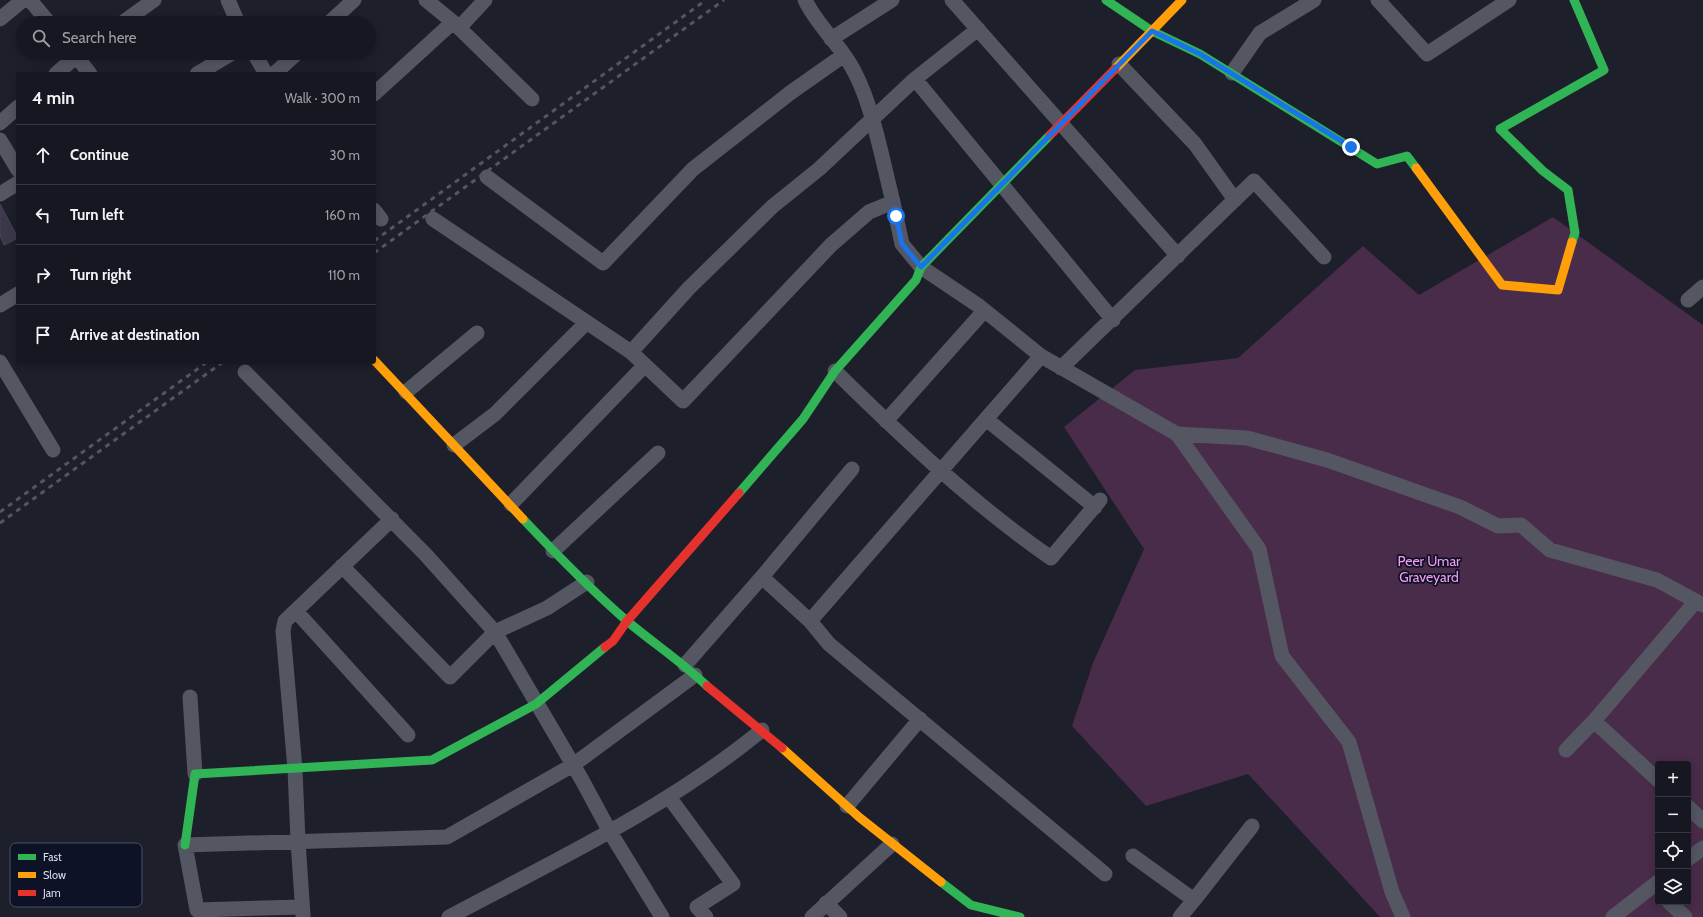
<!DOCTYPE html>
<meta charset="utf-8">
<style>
:root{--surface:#161720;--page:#1f2029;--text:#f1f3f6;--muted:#9e9fa5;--line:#35363e}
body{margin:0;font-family:Cabin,sans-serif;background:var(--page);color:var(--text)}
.controls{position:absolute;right:12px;bottom:12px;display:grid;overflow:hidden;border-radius:4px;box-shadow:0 2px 10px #0003}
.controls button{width:36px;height:36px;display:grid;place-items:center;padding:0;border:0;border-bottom:1px solid var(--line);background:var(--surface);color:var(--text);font:20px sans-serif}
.stop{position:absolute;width:12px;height:12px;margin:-9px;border:3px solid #1a73e8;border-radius:50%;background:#fff}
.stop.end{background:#1a73e8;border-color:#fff;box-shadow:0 1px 4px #0008}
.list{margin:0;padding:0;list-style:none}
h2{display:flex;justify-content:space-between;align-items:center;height:52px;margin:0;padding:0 16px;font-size:17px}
h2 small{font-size:13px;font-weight:400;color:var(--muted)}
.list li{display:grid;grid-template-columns:26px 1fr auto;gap:12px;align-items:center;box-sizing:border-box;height:60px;padding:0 16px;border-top:1px solid var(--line)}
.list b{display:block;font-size:15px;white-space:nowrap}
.list em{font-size:13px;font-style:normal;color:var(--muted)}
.icon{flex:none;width:22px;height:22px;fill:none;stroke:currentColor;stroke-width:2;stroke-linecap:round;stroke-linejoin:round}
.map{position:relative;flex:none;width:1703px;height:917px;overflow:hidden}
.search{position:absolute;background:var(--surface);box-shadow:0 2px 10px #0003;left:16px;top:16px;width:360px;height:44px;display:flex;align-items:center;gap:10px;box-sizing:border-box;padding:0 14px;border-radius:22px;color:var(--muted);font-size:15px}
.panel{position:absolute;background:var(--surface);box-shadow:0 2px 10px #0003;left:16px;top:72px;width:360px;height:292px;border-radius:4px}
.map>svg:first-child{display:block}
.green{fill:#492b4a;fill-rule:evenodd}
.building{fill:#3c374b;stroke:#484751}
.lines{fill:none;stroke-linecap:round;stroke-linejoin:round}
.street{stroke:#545661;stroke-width:15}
.fast{stroke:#30b455;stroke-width:9}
.slow{stroke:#ff9f0a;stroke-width:9}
.jam{stroke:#e5322d;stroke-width:9}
.rail{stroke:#54565f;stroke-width:3;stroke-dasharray:5 5;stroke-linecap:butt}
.route{stroke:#1a73e8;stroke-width:5}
.labels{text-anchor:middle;stroke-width:3.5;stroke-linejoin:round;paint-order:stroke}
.park-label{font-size:14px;fill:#f49cf1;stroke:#0e1226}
.key{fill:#0e1226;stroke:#4b4f62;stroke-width:1}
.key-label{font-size:11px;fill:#dadeed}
</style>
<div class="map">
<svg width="1703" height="917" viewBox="0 0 1703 917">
<rect width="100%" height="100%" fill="#1d1f2a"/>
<!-- green -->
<path class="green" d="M1553 217 1703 325V917H1380L1248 774 1146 806 1072 726 1093 663 1144 549 1064 427 1135 370 1238 358 1363 246 1419 295ZM1658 764H1688V902H1658Z"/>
<!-- building -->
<path class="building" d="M0 204 18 238 4 245 0 236Z"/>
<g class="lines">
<!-- street -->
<path class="street" d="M30 0 49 23
M228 0 238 23
M426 0 453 22
M952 0 1178 256
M1378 0 1427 54 1509 0
M0 19 23 0
M122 23 154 0
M329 23 354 0
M459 28 485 0
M831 39 892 0
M74 53 90 74
M254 53 266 74
M1119 64 1195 144 1235 200
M1232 73 1260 33 1314 0
M56 74 80 53
M197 74 232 53
M274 74 297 53
M915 79 978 29
M374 94 453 22 532 99
M0 123 18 107
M0 140 18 170
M487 177 603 263 693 169 790 93 844 55
M0 194 18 183
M893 202 902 244 921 267 979 306 1041 356 986 419 1095 507
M374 210 381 219
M433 219 631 352 683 401 831 245 869 212 893 202C883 163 873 107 855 73 842 46 818 27 805 0
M1688 300 1703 287
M0 305 18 294
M631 352 689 288 773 206 819 169 915 79 1113 320
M1041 356 1177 434 1247 438 1327 460 1460 507 1498 526 1521 525 1550 550 1657 580 1703 605
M0 362 53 450
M1061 368 1254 181 1324 257
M835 371C903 438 973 504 1051 558L1100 500
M245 372 426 555 495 632 582 780 610 832 662 917
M406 392 477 333
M886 421 984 311
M1177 434 1259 549 1282 656 1349 742 1392 892 1403 917
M454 445 495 414 586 323
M511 504 645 365
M553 551 658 453
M342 566 450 677 495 632 547 608 587 582
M762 577 810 621 829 644 1105 874
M296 611 408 735
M810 621 986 419
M685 665 762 577 852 469
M190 697 195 774
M1594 721 1658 780
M1566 750 1594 721 1696 601
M669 797 733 884 697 907 706 917
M847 806 920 719
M1688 807 1703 821
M1133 856 1194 900 1252 826
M1688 859 1703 848
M1669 902 1685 917
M826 903 840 917
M302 907 197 910 185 845 447 837 573 765 695 675
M303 915 298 841 295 769 283 631 285 621 392 519
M449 917C556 860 667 808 762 730
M812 917 892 844
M1180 917 1194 900
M1613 917 1658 882"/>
<!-- fast -->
<path class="fast" d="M1106 0 1152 31 1200 54 1377 164 1407 156 1416 168
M1572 242 1575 233 1568 190 1543 171 1500 129 1604 70 1574 0
M739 493 803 419 835 371 916 280 921 267 1050 135
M523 519C556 554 590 589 627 621 653 643 682 662 707 686
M185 845 195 774 432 760 536 704 605 647
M941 882 971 905 1020 917"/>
<!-- slow -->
<path class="slow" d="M1115 69 1182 0
M1416 168 1502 285 1558 290 1572 242
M374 360 523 519
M782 748 859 817 941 882"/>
<!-- jam -->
<path class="jam" d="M1050 135 1115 69
M605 647 613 641 627 621 739 493
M707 686 782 748"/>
<!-- rail -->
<path class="rail" d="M374 241 706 0
M374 253 724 0
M0 512 207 362
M0 523 223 362"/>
</g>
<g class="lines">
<!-- route -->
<path class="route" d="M896 216 902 244 921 267 1152 31 1200 54 1351 147"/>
</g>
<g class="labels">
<!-- park labels -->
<g class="park-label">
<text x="1429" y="566">Peer Umar<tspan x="1429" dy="16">Graveyard</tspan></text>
</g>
</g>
<!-- legend -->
<rect x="10" y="843" width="132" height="64" rx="6" class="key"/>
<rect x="18" y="854" width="18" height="6" fill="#30b455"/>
<rect x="18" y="872" width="18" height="6" fill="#ff9f0a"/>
<rect x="18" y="890" width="18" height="6" fill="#e5322d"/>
<g class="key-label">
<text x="43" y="861">Fast</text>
<text x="43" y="879">Slow</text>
<text x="43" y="897">Jam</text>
</g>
</svg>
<div class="controls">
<button>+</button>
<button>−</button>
<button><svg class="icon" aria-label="locate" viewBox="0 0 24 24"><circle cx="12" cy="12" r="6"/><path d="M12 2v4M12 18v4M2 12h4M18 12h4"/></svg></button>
<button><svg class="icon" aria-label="layers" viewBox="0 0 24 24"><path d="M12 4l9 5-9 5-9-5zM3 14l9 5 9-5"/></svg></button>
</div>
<div class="stop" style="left:896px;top:216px"></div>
<div class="stop end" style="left:1351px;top:147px"></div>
<div class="search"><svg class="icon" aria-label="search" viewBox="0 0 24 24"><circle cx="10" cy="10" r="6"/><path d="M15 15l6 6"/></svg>Search here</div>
<section class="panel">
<h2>4 min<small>Walk · 300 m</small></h2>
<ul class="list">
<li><svg class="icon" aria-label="ahead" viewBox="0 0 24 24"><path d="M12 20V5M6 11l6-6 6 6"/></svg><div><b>Continue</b></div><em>30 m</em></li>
<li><svg class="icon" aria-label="left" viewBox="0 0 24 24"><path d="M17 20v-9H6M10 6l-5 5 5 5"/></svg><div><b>Turn left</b></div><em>160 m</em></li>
<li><svg class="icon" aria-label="right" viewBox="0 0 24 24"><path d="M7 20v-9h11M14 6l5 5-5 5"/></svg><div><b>Turn right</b></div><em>110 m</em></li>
<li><svg class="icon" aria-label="arrive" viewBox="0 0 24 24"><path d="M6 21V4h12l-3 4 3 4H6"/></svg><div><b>Arrive at destination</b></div></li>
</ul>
</section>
</div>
